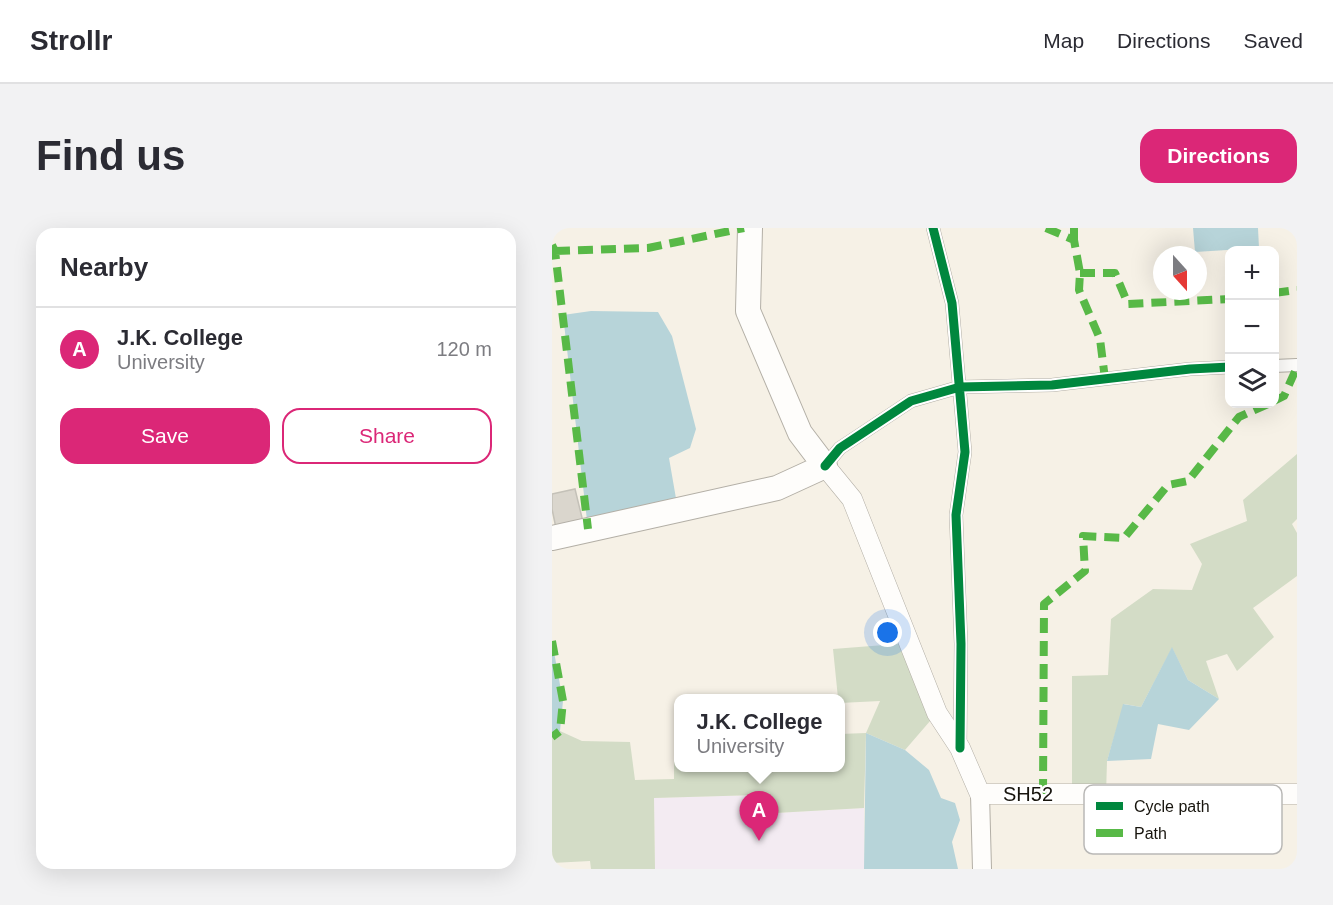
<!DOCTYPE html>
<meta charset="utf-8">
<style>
:root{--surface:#fff;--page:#f2f2f3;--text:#2b2b33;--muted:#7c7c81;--line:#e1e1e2;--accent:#db2777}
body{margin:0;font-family:Arial,sans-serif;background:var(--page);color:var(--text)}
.controls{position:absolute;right:18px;top:18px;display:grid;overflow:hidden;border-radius:12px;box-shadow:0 6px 24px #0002}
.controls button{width:54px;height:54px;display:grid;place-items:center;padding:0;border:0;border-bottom:2px solid var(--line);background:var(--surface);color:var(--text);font:30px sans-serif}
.compass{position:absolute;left:601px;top:18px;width:54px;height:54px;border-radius:50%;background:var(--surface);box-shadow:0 6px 24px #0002;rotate:159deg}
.you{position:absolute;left:336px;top:405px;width:21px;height:21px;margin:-15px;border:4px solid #fff;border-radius:50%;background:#1a73e8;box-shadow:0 0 0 9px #1a73e833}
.badge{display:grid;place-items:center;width:39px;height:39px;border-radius:50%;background:var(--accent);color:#fff;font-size:20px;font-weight:700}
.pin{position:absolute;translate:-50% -50px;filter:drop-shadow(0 2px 3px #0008)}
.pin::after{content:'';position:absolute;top:32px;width:21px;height:18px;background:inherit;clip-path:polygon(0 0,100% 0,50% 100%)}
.popup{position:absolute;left:122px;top:466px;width:171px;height:78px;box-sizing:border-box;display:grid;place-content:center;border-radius:12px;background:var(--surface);filter:drop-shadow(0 2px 4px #0005);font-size:20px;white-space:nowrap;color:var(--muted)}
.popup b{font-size:22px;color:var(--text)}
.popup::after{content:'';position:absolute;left:50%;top:100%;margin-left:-12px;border:12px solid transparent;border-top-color:var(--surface)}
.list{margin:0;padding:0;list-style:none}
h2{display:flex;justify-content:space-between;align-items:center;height:78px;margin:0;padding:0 24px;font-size:26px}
h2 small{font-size:20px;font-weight:400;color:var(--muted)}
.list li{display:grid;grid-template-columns:39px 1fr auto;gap:18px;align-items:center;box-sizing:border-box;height:84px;padding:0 24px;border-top:2px solid var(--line)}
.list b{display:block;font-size:22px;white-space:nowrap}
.list p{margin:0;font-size:20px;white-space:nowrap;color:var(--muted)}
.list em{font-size:20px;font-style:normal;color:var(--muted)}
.actions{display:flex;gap:12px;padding:18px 24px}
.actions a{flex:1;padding:14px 0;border:2px solid var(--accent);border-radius:18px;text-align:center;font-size:21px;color:var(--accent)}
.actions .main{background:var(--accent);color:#fff}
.icon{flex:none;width:33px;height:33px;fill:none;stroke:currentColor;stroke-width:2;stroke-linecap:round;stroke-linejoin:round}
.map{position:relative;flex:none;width:745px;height:641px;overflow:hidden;border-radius:18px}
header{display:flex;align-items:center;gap:36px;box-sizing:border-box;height:84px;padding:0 30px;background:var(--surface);border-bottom:2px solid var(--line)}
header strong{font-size:28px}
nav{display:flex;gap:33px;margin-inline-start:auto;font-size:21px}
.intro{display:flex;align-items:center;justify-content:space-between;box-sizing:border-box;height:144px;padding:0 36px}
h1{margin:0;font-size:42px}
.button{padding:15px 27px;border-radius:18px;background:var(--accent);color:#fff;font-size:21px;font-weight:700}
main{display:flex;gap:36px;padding:0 36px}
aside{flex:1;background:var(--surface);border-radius:18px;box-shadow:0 6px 24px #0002}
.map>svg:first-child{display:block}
.education{fill:#f3ebf2}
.green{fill:#d3dcc6}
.water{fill:#b7d4d9}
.building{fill:#dad6cd;stroke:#c4c1b8;stroke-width:1.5}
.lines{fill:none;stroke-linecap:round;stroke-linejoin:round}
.street-casing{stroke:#b3afa6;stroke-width:14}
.secondary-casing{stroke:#b3afa6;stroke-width:20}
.primary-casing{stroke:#b3afa6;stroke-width:21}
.highway-casing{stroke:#b3afa6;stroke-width:26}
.street{stroke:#fefdfb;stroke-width:12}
.secondary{stroke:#fefdfb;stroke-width:18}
.primary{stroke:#fefdfb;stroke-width:20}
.highway{stroke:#fefdfb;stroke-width:24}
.quiet{stroke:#58b947;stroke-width:8;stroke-dasharray:15 8;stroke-linecap:butt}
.cycleway-casing{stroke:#fff;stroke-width:13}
.cycleway{stroke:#00873e;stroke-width:9}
.labels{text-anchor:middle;stroke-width:4.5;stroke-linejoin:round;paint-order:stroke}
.street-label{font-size:20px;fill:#17140d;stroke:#fff}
.key{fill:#fff;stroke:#b9b8b6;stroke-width:1.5}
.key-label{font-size:16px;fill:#17140d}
</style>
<header>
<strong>Strollr</strong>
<nav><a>Map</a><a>Directions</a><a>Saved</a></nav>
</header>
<div class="intro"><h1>Find us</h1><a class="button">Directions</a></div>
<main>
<aside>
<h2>Nearby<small></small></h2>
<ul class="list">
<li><span class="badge">A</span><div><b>J.K. College</b><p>University</p></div><em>120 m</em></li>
</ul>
<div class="actions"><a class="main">Save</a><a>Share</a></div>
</aside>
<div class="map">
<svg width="745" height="641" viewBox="0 0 745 641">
<rect width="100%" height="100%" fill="#f6f1e6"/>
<!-- education -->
<path class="education" d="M205 567 207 586 312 580V641H103L102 570Z"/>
<!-- green -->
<path class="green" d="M745 226V291L740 296 745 305V348L701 380 722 409 685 443 675 426 654 433 667 471 636 452 620 420 589 479 572 476 555 533 554 567 520 566V448L556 447 559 391 601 361 640 362 650 336 638 316 695 293 691 272Z
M358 415 385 485 353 522 314 505 312 580 206 586 205 567 102 570 103 641H39L38 633 0 635V509L8 503 30 513 78 514 83 552 122 551V534H126V540H288V506L314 505 328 473 288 475V470H286L281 421Z"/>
<!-- water -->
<path class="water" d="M641 0H706L707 20 643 24Z
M39 83 106 84 120 108 144 201 138 220 117 230 126 282 36 301 11 87Z
M0 413 11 473 8 503 0 509Z
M620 419 636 452 667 471 637 502 606 496 599 531 555 533 571 476 589 479Z
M314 505 353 522 377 542 389 570 403 575 408 592 400 614 406 641H312Z"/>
<!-- building -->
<path class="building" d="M23 261 31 294 4 300 0 281V266Z"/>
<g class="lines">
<!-- street casing -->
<g class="street-casing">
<path id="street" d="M381 0 400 75 413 224 404 287 409 416 408 519
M722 138 745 137
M273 238 288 220 359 173 408 159 500 157 638 141 678 139"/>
</g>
<!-- secondary casing -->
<g class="secondary-casing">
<path id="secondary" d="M428 566 430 641"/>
</g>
<!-- primary casing -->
<g class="primary-casing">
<path id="primary" d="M273 238 300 271 385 485 408 520 428 566H745"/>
</g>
<!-- highway casing -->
<g class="highway-casing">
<path id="highway" d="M0 310 225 260 273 238 248 205 196 83 198 0"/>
</g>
<!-- street -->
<use href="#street" class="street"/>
<!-- secondary -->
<use href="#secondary" class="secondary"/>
<!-- primary -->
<use href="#primary" class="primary"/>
<!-- highway -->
<use href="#highway" class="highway"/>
<!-- quiet -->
<path class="quiet" d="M494 0 522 12 528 45 527 62 548 111 553 151
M522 0V12
M0 17 3 23 36 301
M3 23 96 20 192 0
M528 45H563L576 76 678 71
M722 65 745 62
M722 173 732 168 745 139
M0 413 11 473 8 503 0 509
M491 566 492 376 533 343 531 308 572 310 616 257 636 253 687 189 716 176"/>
<!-- cycleway casing -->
<g class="cycleway-casing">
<path id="cycleway" d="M381 0 400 75 413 224 404 287 409 416 408 520
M273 238 288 220 359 173 408 159 500 157 638 141 678 139"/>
</g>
<!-- cycleway -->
<use href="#cycleway" class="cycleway"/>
</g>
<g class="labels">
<!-- street labels -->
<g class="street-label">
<text x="476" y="573">SH52</text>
</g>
</g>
<!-- legend -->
<rect x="532" y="557" width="198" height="69" rx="9" class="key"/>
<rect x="544" y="574" width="27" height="8" fill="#00873e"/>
<rect x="544" y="601" width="27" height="8" fill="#58b947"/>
<g class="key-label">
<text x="582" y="584">Cycle path</text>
<text x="582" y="611">Path</text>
</g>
</svg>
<div class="controls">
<button>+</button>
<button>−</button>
<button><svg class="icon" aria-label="layers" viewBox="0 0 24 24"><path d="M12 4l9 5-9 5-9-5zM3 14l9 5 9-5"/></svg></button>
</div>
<svg class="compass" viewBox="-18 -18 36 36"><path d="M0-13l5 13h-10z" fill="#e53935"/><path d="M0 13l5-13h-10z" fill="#7c7c81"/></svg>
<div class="you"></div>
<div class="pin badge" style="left:207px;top:613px">A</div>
<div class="popup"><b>J.K. College</b>University</div>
</div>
</main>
